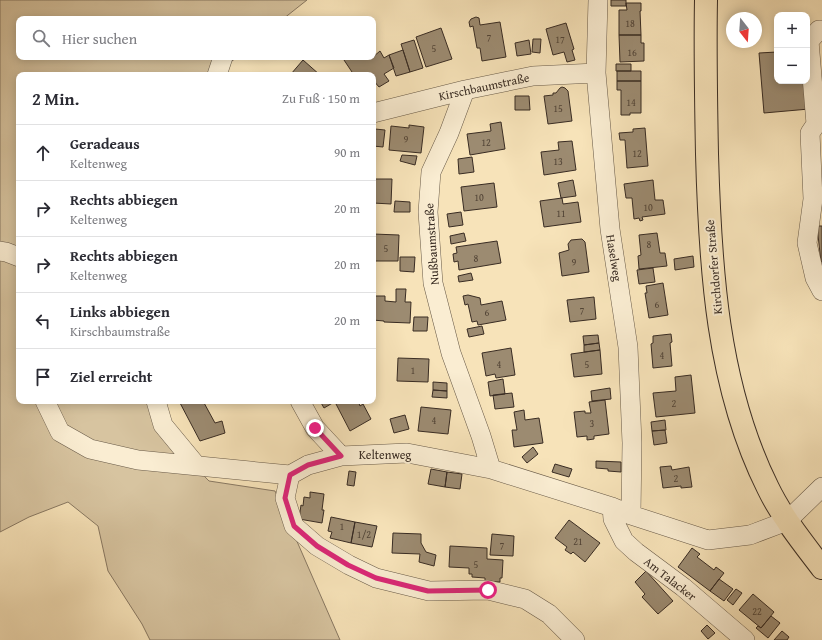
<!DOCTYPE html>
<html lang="de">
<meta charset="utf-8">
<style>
:root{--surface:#fff;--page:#f2f2f3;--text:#2b2b33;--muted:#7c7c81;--line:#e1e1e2}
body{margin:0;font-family:"Gentium Book Plus",serif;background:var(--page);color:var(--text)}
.controls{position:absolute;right:12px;top:12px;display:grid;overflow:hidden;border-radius:8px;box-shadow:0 2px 10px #0003}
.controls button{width:36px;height:36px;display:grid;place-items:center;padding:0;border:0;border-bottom:1px solid var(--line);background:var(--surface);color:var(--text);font:20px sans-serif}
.compass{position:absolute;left:726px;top:12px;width:36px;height:36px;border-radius:50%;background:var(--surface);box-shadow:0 2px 10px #0003;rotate:163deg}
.stop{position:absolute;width:12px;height:12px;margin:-9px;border:3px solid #db2777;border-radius:50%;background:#fff}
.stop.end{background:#db2777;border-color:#fff;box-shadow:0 1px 4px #0008}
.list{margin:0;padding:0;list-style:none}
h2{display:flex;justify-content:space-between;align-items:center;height:52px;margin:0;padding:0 16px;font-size:17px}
h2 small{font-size:13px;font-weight:400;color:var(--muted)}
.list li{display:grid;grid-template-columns:26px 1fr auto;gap:12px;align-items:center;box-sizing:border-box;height:56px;padding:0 16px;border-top:1px solid var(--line)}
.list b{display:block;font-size:15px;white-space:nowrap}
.list p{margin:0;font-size:13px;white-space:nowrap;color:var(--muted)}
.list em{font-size:13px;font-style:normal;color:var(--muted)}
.icon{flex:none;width:22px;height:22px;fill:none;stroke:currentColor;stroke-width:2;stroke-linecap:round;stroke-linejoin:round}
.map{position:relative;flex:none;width:822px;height:640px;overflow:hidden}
.search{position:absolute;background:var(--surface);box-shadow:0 2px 10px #0003;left:16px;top:16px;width:360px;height:44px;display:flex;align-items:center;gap:10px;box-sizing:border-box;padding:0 14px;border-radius:8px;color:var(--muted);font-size:15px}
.panel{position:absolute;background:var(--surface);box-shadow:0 2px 10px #0003;left:16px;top:72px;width:360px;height:332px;border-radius:8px}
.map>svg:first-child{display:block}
.green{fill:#d7c4a0;stroke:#887862}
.building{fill:#9c8b71;stroke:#392c23}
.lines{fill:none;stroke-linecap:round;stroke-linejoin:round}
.minor-casing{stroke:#685a48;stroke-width:20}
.major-casing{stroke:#392c23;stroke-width:24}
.minor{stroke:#faedd2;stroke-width:19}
.major{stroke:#f7e3b9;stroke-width:22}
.route{stroke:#db2777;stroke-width:5}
.labels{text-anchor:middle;stroke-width:4;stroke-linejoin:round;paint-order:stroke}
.number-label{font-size:10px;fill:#524436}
.street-label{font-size:12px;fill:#392c23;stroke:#faedd2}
</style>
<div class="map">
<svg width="822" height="640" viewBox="0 0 822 640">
<rect width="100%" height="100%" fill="#f7e3b9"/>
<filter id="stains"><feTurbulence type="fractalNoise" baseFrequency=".005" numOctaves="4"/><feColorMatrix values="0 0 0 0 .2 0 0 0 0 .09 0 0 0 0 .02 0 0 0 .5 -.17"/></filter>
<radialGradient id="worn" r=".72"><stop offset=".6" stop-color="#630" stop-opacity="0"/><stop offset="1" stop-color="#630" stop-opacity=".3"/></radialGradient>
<!-- green -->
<path class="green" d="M0 0H307L283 19H19V57H237L215 75H19V401H150L164 435 209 481 275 491 340 640H150L142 624 108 571 98 526 68 502 29 517 0 532Z"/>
<!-- building -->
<path class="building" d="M611 0H626V6H611Z
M626 3H641V11H640L641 35H619V10H627Z
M476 17 479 18 480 25 500 22 506 57 482 61 480 48H477L473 26 470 27 469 22 471 19Z
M566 23 574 49 572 50 575 60 567 62 564 52 553 55 546 29Z
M441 28 452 59 426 67 416 37Z
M619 35H641V43H644V61L620 62Z
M533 39H541L540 53 532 52Z
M414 40 423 68 410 72 401 44Z
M529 40 531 54 517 56 515 43Z
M403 50 410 72 396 76 389 55Z
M380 51 384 58 389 55 394 68 384 74 389 81 379 87 373 80V75H354L342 57H373Z
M777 52V81H806L809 109 764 113 759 53Z
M303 60 320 75 291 74Z
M616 64H631V71H616Z
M617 71H641V81H617Z
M617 81H641V113H630V115H621V90H617Z
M562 87 565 88 568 91 572 121 548 124 544 96 553 95V93H556L560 88Z
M515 96H529L530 110H515Z
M501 122 505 149 470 155 467 134 491 131 490 124Z
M409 125 424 127 421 153 389 150 391 126 409 128Z
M645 128 648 166 627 168 625 140H620L619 133 633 132V129Z
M375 129 385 130 383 147 373 146Z
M572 141 576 170 544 175 541 152 559 150 558 142Z
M402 155 417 156 415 165 400 161Z
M472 157 474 172 459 174 458 159Z
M373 179H392L391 204 373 203Z
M573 180 576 196 561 198 558 183Z
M653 180 655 200H663L665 214 642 217 643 220 640 221 639 218 634 219 632 198H626L624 184Z
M494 183 497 207 464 211 461 187Z
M562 198 563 204 578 202 581 222 544 227 540 201Z
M395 201 410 202V212H394Z
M461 212 463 225 449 227 447 214Z
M817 226H822V262H821Z
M464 233 466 241 451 244 450 236Z
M657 233 660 253H665L667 266 639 269 638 256 641 255 639 235Z
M373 234 399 235 398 261H373Z
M582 239 585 242 589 272 562 276 559 253 569 250 568 244 571 240Z
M497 241 501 263 459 270 458 261 454 262 453 254 457 253 456 247Z
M693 256 694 267 675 270 674 259Z
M400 257H415L414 272 400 271Z
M653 268 655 282 639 284 637 270Z
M471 273 473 280 459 282 458 276Z
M663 283 668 315 649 318 645 293H647L646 286Z
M396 289H406L405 302H411L410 323 384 322V321L373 320V296H385V301L396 302Z
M468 295 480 298 481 305 502 301 506 320 478 325 477 321 472 322 468 304 465 305 463 296Z
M594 297 596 319 570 322 567 300Z
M414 317H428L427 331H413Z
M482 326 484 334 469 337 467 329Z
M671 334 672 342 670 343 672 366 653 368 651 344 653 343V336Z
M598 335 599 343 584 345 583 336Z
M599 343 600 350 584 352V345Z
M511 348 515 375 496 378 495 374 486 376 482 353Z
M600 350 602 374 574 377 571 354Z
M398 358 429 359 428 382 397 381Z
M691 375 695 413 656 417 653 393 676 391 675 377Z
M503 379 505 394 490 396 488 382Z
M433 382 447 383V391L433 390Z
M610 388 611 399 592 401 591 391Z
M433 390 447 391V398L432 397Z
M512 393 514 407 495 409 493 395Z
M605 400 609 434 594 436V439L587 440V436L577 437 574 412 585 411V413H591L589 402Z
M179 401H203L215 423 222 421 225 433 200 441Z
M320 401H336L324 408Z
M341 401H358L360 406 363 404 371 419 350 431 336 404Z
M421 407 451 410 448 434 418 431Z
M524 410 525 420 539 418 543 443 514 447 512 430H517L514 412Z
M405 415 409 429 394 433 390 419Z
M665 420 666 430 652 431 651 422Z
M665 430 667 443 654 445 652 431Z
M533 447 538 454 527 463 522 457Z
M596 461 621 462V472L608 471V469L596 468Z
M555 464 572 469 569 477 552 472Z
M671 466 672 470 689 467 692 487 681 488V486L663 488 660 467Z
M431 469 447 472 445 487 428 484Z
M349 471 356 472 354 486 347 485Z
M447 472 462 474 460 489 445 487Z
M310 492 324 494 322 510H324L322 523 299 519 301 505 303 506 304 497 310 498Z
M331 517 355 522 351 543 330 538 332 532 328 531Z
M569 520 600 543 585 562 573 552 571 554 565 550 567 547 555 538Z
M355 522 377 526 372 547 351 543Z
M393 533 421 534V543L426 552 436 555 434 566 419 562 420 554 392 553Z
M492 534 514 536 513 556 490 555Z
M450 546 487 548V559L503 560 502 578H500V582L485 581V578L472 577V574H469V568L449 567Z
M692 548 700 554 697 557 714 570 716 567 724 573 710 591 678 567Z
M646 571 673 601 658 614 642 597 645 594 635 582Z
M719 579 733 589 724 601 710 591Z
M736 589 742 593 733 605 727 600Z
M753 594 774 612 761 628 739 610Z
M771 616 780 623 768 638 756 628 758 626 761 628Z
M707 625 715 633 708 639 701 631Z
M782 631 789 637 787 640H774Z"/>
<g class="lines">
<!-- minor casing -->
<g class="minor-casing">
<path id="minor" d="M598 0 596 73 610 229 628 347 632 443 631 515
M822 30H819L809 41 816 124 810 133 813 199 807 243 815 278 822 291
M217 75 223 57
M465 90 449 133 431 172 428 212 433 283 451 353 481 436 491 469
M373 113 465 90 533 76 596 73
M0 251 6 252 19 257
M45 401 60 432 90 449 138 460 290 475
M156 401 163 425 196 465
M300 401 315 428 341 456
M612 507 613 519 624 541 636 552 683 587 745 640
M575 640 549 614 525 599 488 590 429 591 376 578 349 565 317 546 294 526 285 498 290 475 308 465 341 456 407 453 491 469 612 507 631 515 708 540 750 535 787 521 822 487"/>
</g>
<!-- major casing -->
<g class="major-casing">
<path id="major" d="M706 0C705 51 706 103 707 154 710 267 717 386 768 488 782 517 803 543 822 568"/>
</g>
<!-- minor -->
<use href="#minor" class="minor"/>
<!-- major -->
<use href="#major" class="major"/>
</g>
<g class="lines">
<!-- route -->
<path class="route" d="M315 428 341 456 308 465 290 475 285 498 294 526 317 546 348 565 376 578 428 591 488 590"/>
</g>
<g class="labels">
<!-- number labels -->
<g class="number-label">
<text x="630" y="27">18</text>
<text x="489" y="41">7</text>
<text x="560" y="43">17</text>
<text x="434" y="52">5</text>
<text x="632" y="56">16</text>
<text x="631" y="106">14</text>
<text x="558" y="112">15</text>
<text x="406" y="143">9</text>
<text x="486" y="146">12</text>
<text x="637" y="157">12</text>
<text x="558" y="165">13</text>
<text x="479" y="201">10</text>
<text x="648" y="211">10</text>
<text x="561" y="217">11</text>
<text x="649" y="248">8</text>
<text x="386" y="252">5</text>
<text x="476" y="262">8</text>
<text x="574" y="266">9</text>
<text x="657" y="308">6</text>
<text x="582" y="314">7</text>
<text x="487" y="316">6</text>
<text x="662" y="359">4</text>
<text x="499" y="368">4</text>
<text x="587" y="368">5</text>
<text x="413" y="374">1</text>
<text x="674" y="407">2</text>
<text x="434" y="424">4</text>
<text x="592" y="427">3</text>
<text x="676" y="482">2</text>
<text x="342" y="530">1</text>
<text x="364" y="538">1/2</text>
<text x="578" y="545">21</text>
<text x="502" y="549">7</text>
<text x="476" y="568">5</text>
<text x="757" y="615">22</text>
</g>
<!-- street labels -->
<g class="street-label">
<text transform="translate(484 87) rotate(-12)" y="4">Kirschbaumstraße</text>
<text transform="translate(432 244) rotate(-94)" y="4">Nußbaumstraße</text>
<text transform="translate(614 258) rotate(81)" y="4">Haselweg</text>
<text transform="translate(714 267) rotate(-95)" y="4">Kirchdorfer Straße</text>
<text x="385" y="459">Keltenweg</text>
<text transform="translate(670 579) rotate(38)" y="4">Am Talacker</text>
</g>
</g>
<rect width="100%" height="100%" filter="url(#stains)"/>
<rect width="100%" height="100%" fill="url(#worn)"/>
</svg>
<div class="controls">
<button>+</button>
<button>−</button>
</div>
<svg class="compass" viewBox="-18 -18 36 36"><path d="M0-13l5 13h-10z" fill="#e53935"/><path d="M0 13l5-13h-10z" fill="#7c7c81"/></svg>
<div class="stop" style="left:488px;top:590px"></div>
<div class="stop end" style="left:315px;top:428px"></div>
<div class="search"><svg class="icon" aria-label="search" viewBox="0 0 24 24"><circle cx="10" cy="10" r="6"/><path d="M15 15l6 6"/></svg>Hier suchen</div>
<section class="panel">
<h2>2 Min.<small>Zu Fuß · 150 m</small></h2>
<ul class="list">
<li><svg class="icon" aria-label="ahead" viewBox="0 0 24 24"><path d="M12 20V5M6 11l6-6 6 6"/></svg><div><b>Geradeaus</b><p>Keltenweg</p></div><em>90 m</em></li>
<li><svg class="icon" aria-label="right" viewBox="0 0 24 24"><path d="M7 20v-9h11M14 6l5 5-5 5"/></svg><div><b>Rechts abbiegen</b><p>Keltenweg</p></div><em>20 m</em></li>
<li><svg class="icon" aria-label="right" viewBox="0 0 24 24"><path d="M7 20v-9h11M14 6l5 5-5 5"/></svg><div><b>Rechts abbiegen</b><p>Keltenweg</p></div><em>20 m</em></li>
<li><svg class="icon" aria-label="left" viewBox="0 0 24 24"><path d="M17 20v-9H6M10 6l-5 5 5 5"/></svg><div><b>Links abbiegen</b><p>Kirschbaumstraße</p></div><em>20 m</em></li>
<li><svg class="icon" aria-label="arrive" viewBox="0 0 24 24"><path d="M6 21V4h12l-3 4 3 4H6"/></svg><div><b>Ziel erreicht</b></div></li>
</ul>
</section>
</div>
